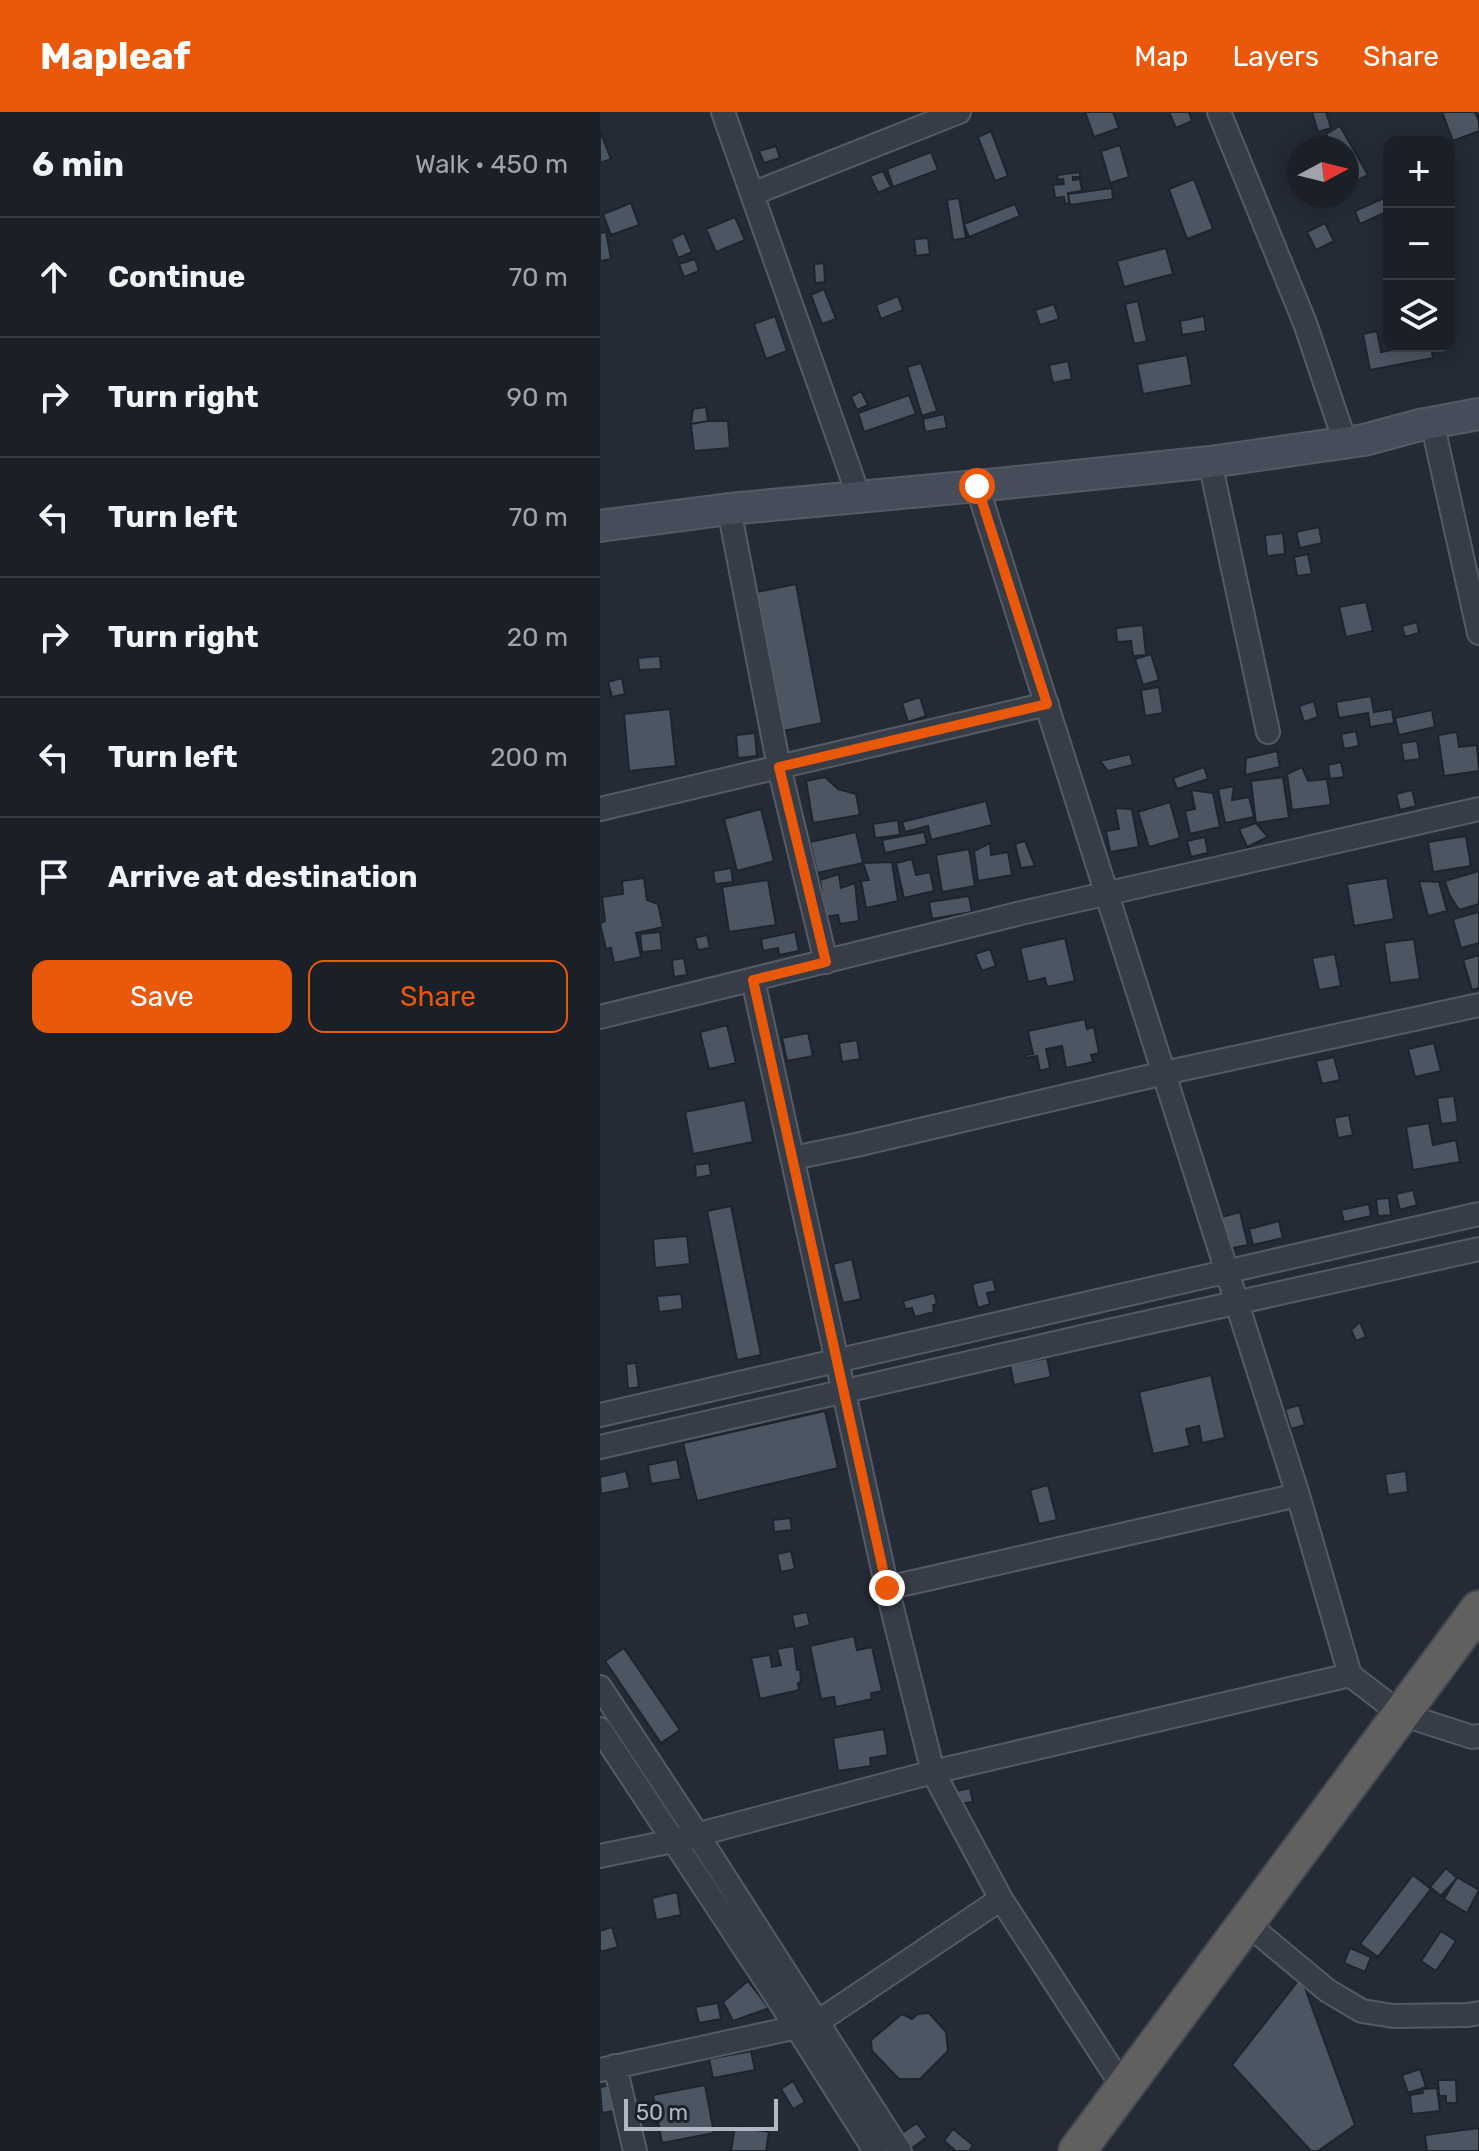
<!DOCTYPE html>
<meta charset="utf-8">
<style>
:root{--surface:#1b2028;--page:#282d34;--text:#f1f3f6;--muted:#a0a3a8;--line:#393e45;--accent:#ea580c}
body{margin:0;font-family:Rubik,sans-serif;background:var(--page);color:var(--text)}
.controls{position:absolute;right:24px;top:24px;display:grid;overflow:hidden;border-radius:16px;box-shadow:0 4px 20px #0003}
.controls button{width:72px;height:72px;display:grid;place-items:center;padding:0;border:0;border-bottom:2px solid var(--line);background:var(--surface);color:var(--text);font:40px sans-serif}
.compass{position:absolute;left:687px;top:24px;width:72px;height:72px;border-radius:50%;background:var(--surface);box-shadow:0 4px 20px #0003;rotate:83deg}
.scale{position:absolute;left:24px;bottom:20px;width:154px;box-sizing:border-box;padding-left:8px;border:4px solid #b2b8c3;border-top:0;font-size:22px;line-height:28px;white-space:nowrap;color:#b2b8c3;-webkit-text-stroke:6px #1c222c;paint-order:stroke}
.stop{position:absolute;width:24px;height:24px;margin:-18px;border:6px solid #ea580c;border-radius:50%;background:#fff}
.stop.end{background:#ea580c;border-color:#fff;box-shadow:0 2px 8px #0008}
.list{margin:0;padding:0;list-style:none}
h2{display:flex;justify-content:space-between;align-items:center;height:104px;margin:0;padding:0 32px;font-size:34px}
h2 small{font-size:26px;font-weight:400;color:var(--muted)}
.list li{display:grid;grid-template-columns:52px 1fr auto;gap:24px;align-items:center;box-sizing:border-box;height:120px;padding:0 32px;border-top:2px solid var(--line)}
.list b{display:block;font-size:30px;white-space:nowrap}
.list em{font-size:26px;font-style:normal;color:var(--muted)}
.actions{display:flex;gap:16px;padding:24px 32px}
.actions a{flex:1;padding:18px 0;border:2px solid var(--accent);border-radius:16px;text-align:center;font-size:28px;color:var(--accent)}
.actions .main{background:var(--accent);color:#fff}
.icon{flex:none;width:44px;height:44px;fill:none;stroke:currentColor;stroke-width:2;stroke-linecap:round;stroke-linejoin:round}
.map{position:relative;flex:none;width:879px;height:2039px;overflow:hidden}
header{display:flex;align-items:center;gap:48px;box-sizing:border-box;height:112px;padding:0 40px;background:var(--accent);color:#fff}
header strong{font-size:38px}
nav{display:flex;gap:44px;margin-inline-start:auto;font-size:28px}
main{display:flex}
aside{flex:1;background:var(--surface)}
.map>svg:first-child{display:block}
.building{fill:#4c5562;stroke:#1e242e;stroke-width:2}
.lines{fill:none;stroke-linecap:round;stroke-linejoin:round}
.minor-casing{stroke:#555b65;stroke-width:26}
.secondary-casing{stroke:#555b65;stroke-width:34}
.trunk-casing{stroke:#424852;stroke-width:40}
.minor{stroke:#373d47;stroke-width:22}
.secondary{stroke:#464c5a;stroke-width:30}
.trunk{stroke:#60605e;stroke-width:36}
.route{stroke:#ea580c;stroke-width:10}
</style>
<header>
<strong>Mapleaf</strong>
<nav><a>Map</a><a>Layers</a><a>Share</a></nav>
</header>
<main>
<aside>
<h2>6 min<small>Walk · 450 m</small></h2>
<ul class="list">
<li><svg class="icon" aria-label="ahead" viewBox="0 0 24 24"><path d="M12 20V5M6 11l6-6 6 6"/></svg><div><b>Continue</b></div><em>70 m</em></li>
<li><svg class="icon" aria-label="right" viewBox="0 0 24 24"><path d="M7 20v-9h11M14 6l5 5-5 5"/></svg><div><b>Turn right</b></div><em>90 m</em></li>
<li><svg class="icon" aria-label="left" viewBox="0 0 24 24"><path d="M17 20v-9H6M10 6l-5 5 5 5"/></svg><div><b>Turn left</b></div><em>70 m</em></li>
<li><svg class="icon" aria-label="right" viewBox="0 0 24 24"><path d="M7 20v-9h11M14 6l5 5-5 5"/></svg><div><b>Turn right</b></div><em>20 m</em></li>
<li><svg class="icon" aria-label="left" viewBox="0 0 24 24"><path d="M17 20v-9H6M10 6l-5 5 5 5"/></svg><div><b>Turn left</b></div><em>200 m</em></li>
<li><svg class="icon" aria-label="arrive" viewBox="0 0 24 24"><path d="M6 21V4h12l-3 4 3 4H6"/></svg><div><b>Arrive at destination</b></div></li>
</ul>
<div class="actions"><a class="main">Save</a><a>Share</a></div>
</aside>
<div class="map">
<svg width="879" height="2039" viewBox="0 0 879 2039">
<rect width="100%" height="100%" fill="#242b36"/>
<!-- building -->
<path class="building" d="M485 0H513L519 16 494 25Z
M569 0H589L592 9 576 16Z
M712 0H726L731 16 718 20Z
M842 0H875L879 10V19L853 29Z
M740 14 768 63 753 71 747 59V36H734L726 22Z
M0 19 11 47 0 51Z
M391 19 408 64 395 69 378 25Z
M520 33 529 65 510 71 501 39Z
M176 34 180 46 164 51 159 39Z
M331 40 338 58 293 75 287 57Z
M283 59 291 75 278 81 270 64Z
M480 60V65H473V68L480 67 482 79 468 81 469 91 465 92 464 85 455 86 453 73 464 72 463 67 458 68 457 63Z
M594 67 613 117 587 127 569 77Z
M512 76 513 87 470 93 468 82Z
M786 85 789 99 760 112 755 99Z
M359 86 366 126 353 128 347 88Z
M31 91 39 113 11 123 3 102Z
M415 92 420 104 369 125 364 112Z
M135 105 145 128 116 140 106 117Z
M725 111 734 129 716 138 707 120Z
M6 120 11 147 0 149V121Z
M84 121 92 140 78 146 71 127Z
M328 126 330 142 316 144 314 127Z
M566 136 573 162 524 175 517 149Z
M95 147 99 159 84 165 79 152Z
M224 151 225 170 215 171 214 152Z
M224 177 236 207 222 212 211 183Z
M298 184 303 198 281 207 276 193Z
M538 189 547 229 534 232 525 192Z
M454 192 459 207 440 213 435 198Z
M175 204 187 239 166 247 154 212Z
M604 204 606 219 582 223 580 209Z
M777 219 781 240 811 234H831L833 246 770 258 763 222Z
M587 243 592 273 543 282 537 252Z
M468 249 472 267 453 271 449 253Z
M321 251 337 299 322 304 307 255Z
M261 279 268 293 257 298 251 285Z
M309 283 316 302 264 320 258 301Z
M106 295 108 309 91 312 93 297Z
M344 302 347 316 325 320 323 307Z
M108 309H128L130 336 94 339 91 312Z
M719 415 722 431 700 436 696 420Z
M683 421 685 442 667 444 665 423Z
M708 442 712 462 697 464 694 445Z
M196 472 222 611 178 620 152 481Z
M766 490 773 519 746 525 739 495Z
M817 510 819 521 805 525 802 514Z
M543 513 546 543 533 544 531 529 517 530 516 516Z
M551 542 559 568 543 573 535 547Z
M60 544 61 557 39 558 38 546Z
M22 566 25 582 12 585 8 570Z
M559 575 563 601 545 604 541 578Z
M771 584 774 600 792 597 794 611 770 615 768 601 739 606 736 590Z
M320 585 326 604 308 610 302 591Z
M714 589 718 605 704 610 699 594Z
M70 597 76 654 29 659 24 602Z
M832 598 835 615 799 623 795 606Z
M756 619 759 634 744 637 741 622Z
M857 620 859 635 877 633 879 659 844 664 838 623Z
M155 621 157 644 138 646 136 623Z
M817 629 820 647 804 649 801 631Z
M677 639 680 655 645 663 646 646Z
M530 642 533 653 508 659 500 649Z
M741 650 744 665 730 667 728 653Z
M604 655 608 667 577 677 573 666Z
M702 655 708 669 727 667 731 693 692 698 687 662Z
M225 665 238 677 256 682 260 703 213 711 206 669Z
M683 665 689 706 656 711 651 669Z
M634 674 632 688 649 685 654 705 625 711 618 677Z
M591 678 613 681 620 715 590 722 585 699 595 697Z
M812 678 816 694 800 698 796 682Z
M386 689 392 713 331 728 328 714 305 720 302 710Z
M570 690 580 726 549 735 538 700Z
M515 696 532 697 539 735 510 740 506 719 519 717Z
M161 697 174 749 137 759 124 707Z
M298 708 300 723 275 726 273 712Z
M656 711 668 725 647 735 639 717Z
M256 720 263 751 217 761 210 730Z
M324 720 327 732 285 741 282 728Z
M866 724 871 754 833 760 828 730Z
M605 725 608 741 591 745 587 729Z
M425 729 435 754 421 756 415 732Z
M390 731 391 743 408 740 412 763 378 769 374 739Z
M369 737 375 774 342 780 336 743Z
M312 747 316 763 330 760 334 779 304 786 296 751Z
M292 750 298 789 266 796 261 769 269 768 263 751Z
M131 756 133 770 115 772 113 759Z
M879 759V792L859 798 849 782 845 769Z
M239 762 241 776 255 771 259 809 240 812 238 803 225 805 220 768Z
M44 766 47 788 58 792 63 815 36 821 41 845 14 851 11 836 6 837 0 812 5 809 2 785 23 782 22 769Z
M787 766 794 807 754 814 747 772Z
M168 768 176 813 129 820 122 775Z
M819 769 839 770 847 799 828 804Z
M369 784 372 800 332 807 329 790Z
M879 800V831L861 836 853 807Z
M60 820 62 838 42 840 40 822Z
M195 820 199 839 179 843 178 836 163 839 161 827Z
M107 823 110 836 98 838 95 826Z
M465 826 475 869 447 875 445 866 428 870 420 836Z
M814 827 820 867 790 871 784 831Z
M390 837 396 854 382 859 375 842Z
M735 842 741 874 719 878 712 846Z
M879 843V876L872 878 863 848Z
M84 846 87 863 74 865 72 848Z
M485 907 487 917 494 915 499 941 491 943 493 950 466 956 462 934 446 937 450 956 440 959 437 944 426 946V943L433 942 428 919Z
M127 913 136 951 109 957 100 920Z
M208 921 213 944 187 949 182 926Z
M257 928 260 947 242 950 239 931Z
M834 931 841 959 815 965 808 937Z
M734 945 740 968 722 972 716 949Z
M854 984 858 1010 841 1012 837 986Z
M145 988 153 1030 93 1042 85 1000Z
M749 1003 753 1023 738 1026 734 1006Z
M829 1011 833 1033 856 1028 860 1050 813 1058 806 1015Z
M109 1051 111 1063 96 1066 95 1053Z
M813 1078 817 1093 800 1098 796 1082Z
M789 1086 791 1103 778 1104 776 1087Z
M769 1092 771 1104 744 1110 741 1098Z
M131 1094 161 1243 137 1248 107 1099Z
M640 1100 648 1133 627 1137 621 1105Z
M679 1109 683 1126 653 1133 649 1117Z
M87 1124 90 1152 55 1156 53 1127Z
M252 1147 261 1187 243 1191 233 1152Z
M393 1167 396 1179 387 1181 390 1192 378 1196 372 1172Z
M334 1181 337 1192 333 1193 334 1200 315 1205 312 1196 305 1197 303 1189Z
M81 1182 83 1197 59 1200 57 1184Z
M760 1210 766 1225 756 1229 751 1218Z
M447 1246 451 1265 414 1273 410 1253Z
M36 1251 39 1275 28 1277 26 1252Z
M611 1263 625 1326 602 1331 599 1314 586 1317 590 1334 553 1342 539 1280Z
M699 1293 705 1313 691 1317 685 1297Z
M225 1299 238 1356 97 1389 83 1331Z
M77 1347 81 1367 51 1372 48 1353Z
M26 1359 30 1376 1 1382 0 1365Z
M806 1359 808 1380 788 1383 785 1362Z
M448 1373 457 1408 439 1412 430 1378Z
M190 1406 192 1418 174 1420 173 1408Z
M191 1439 195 1457 181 1460 177 1442Z
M207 1500 210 1513 195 1517 192 1503Z
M254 1524 257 1538 272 1535 282 1579 271 1581 272 1587 236 1595 234 1585 221 1587 210 1534Z
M194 1534 197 1558 200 1557 201 1570 198 1571 199 1578 160 1587 151 1546 170 1543 172 1555 181 1553 177 1537Z
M24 1536 80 1618 61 1631 5 1549Z
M284 1617 288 1643 270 1646 271 1654 238 1659 233 1626Z
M370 1676 373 1690 358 1692 356 1679Z
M846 1756 857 1766 841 1784 830 1775Z
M813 1763 831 1777 778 1845 760 1832Z
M857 1765 879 1778 867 1801 844 1787Z
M77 1780 81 1803 56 1808 52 1786Z
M12 1815 18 1835 0 1840V1819Z
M841 1819 856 1829 836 1859 821 1849Z
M750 1836 771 1845 765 1860 744 1851Z
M701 1865 755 2013 718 2039H711L632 1953Z
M148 1869 169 1896 133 1909 123 1890Z
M118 1891 121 1907 99 1911 95 1895Z
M329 1901 346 1920 348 1939 320 1967H299L272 1939 271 1928 302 1902 312 1907 318 1902Z
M151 1939 155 1958 113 1966 109 1947Z
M820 1957 826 1975 808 1981 802 1963Z
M838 1968H856L857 1991H846V1984H839Z
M193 1969 205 1990 193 1997 181 1977Z
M15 1972 20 1998 2 2001 0 1975Z
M105 1973 114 2021 62 2031 53 1983Z
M837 1976 840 1999 812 2002 810 1983 823 1981 822 1977Z
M317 2011 327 2025 312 2036 302 2021Z
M135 2014 169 2020 166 2039H131Z
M879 2016V2039H827L825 2023Z
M353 2017 373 2033 369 2039H353L354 2037 344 2029Z"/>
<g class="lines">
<!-- minor casing -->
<g class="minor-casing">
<path id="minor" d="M123 0 259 385
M619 0 705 211 745 330
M152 82 359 0
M836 328 879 521
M610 350 668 620
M377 374 698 1383 750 1563 801 1602 872 1625 879 1624
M129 397 179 655 226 850
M0 697 447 592
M153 868 287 1476 333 1660 401 1787 523 1975
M0 905 421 801 879 697
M193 1046 256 1033 564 961 879 893
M0 1303C293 1237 586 1167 879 1102
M0 1335 486 1224 879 1137
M287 1476 698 1383
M0 1575 97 1722 300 2039
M0 1617 197 1916 275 2039
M0 1744 73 1729 333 1660 750 1563
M645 1810 728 1879 762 1899 793 1904 868 1903 879 1901
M15 1954 35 2039
M0 1958 216 1911 401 1787"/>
</g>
<!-- secondary casing -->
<g class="secondary-casing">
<path id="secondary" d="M0 414 129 397 377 374 610 350 764 328 820 313 879 302"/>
</g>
<!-- trunk casing -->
<g class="trunk-casing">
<path id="trunk" d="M477 2039 879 1497"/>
</g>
<!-- minor -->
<use href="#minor" class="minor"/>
<!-- secondary -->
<use href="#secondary" class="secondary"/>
<!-- trunk -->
<use href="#trunk" class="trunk"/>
</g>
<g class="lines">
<!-- route -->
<path class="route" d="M287 1476 153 868 226 850 179 655 447 592 377 374"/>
</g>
</svg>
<div class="controls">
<button>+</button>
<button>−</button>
<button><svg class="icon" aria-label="layers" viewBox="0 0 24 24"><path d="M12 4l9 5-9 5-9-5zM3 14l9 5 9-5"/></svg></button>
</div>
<svg class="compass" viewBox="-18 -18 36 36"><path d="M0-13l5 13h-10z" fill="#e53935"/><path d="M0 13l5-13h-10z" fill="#a0a3a8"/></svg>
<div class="scale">50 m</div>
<div class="stop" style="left:377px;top:374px"></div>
<div class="stop end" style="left:287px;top:1476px"></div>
</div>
</main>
